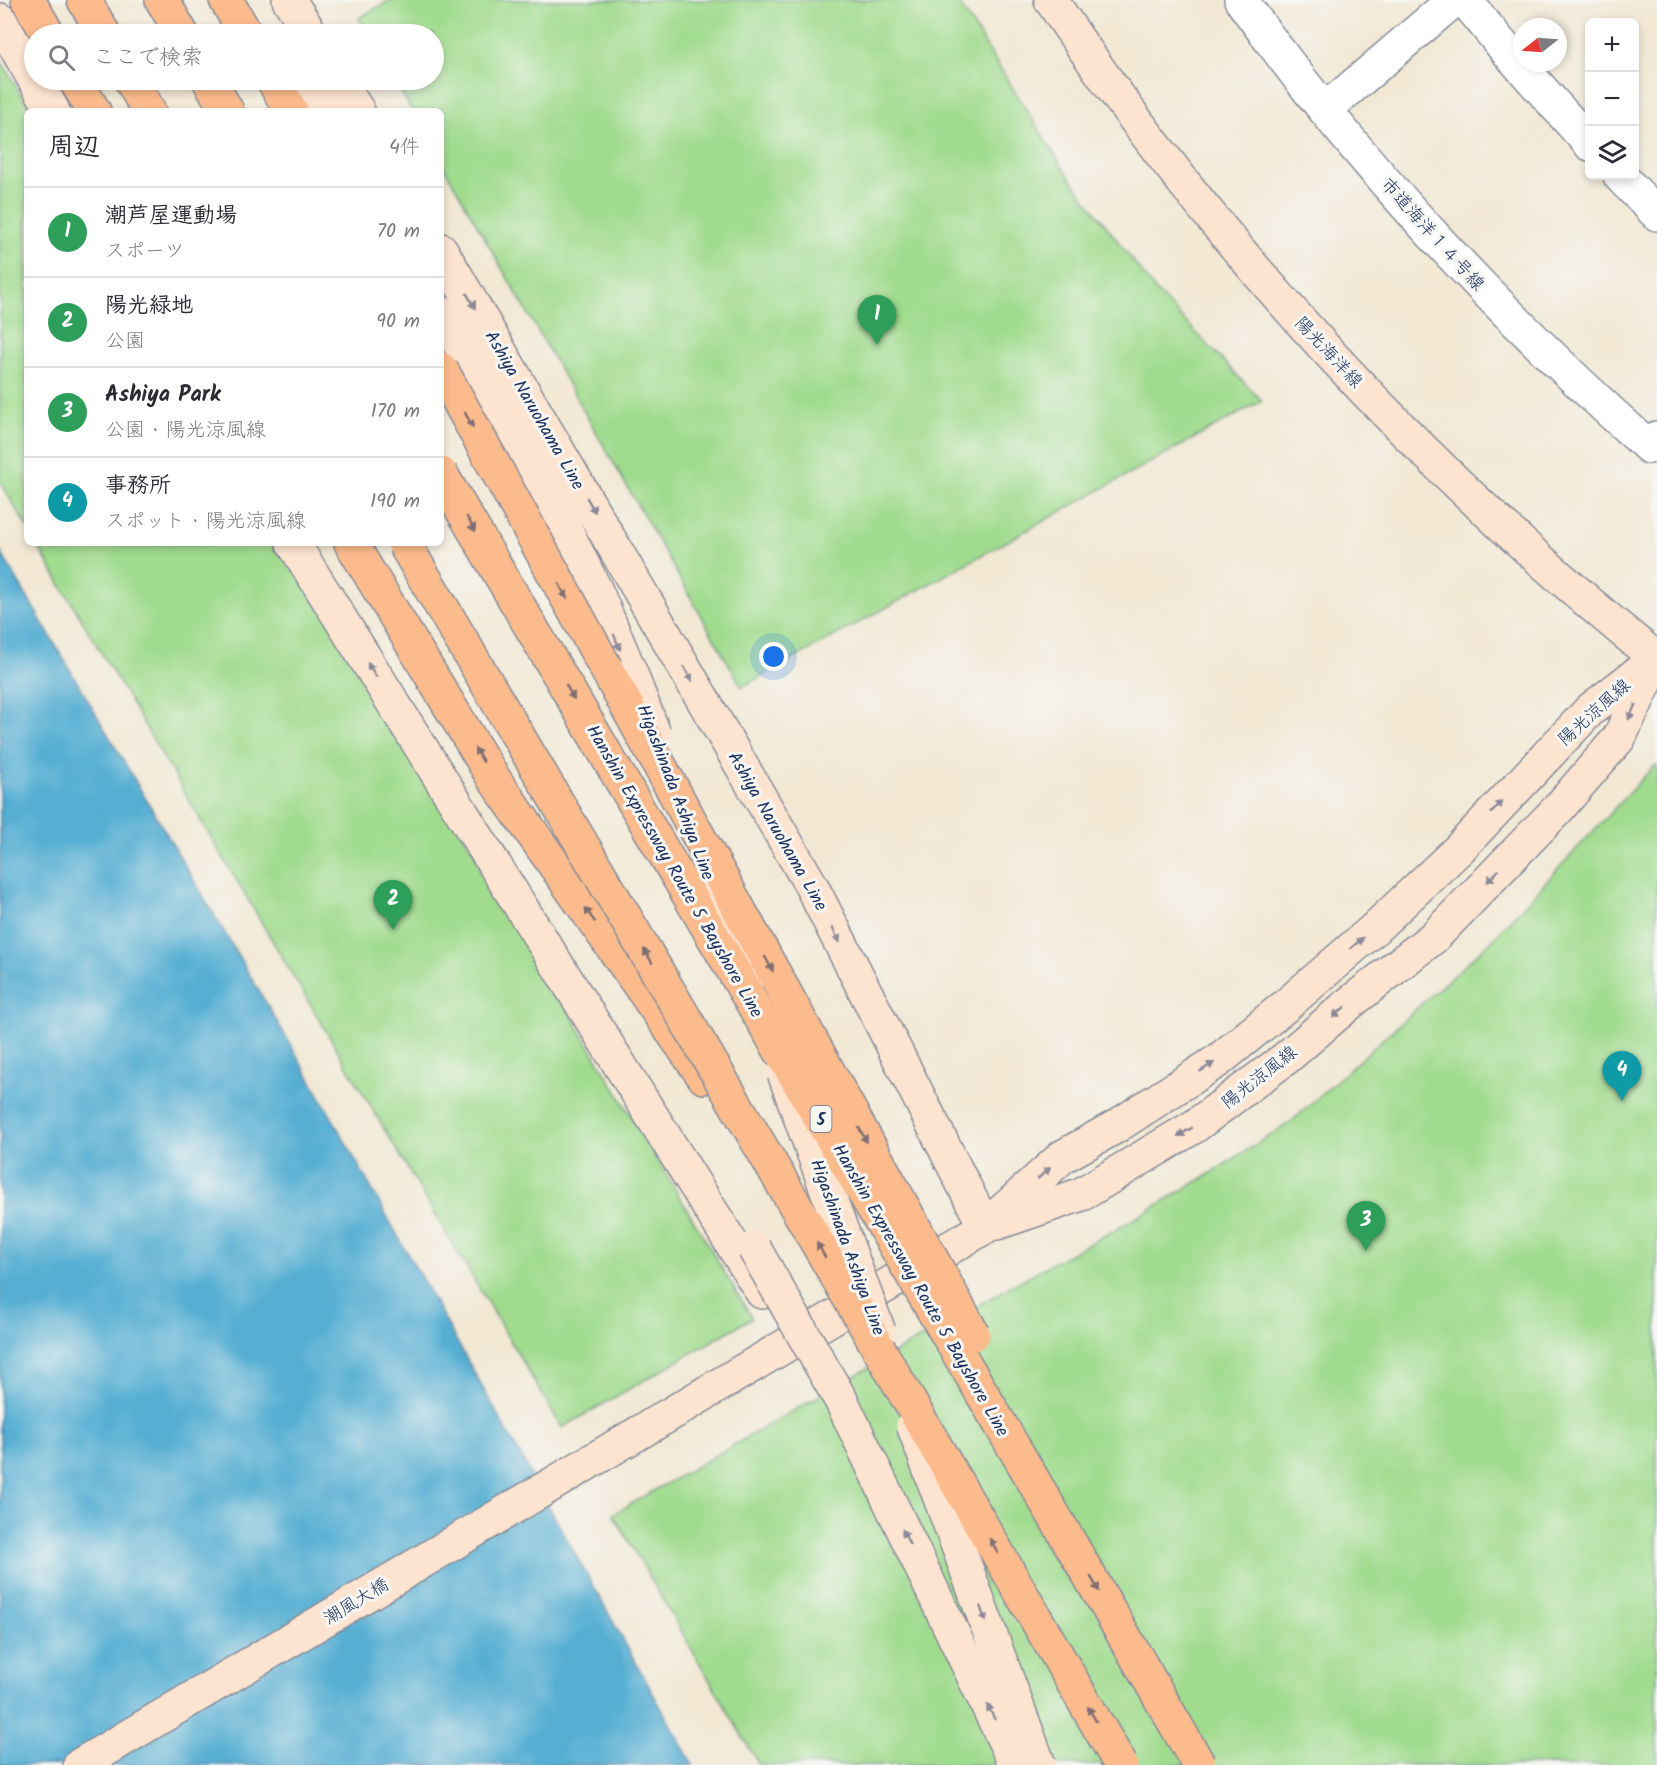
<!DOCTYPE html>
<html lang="ja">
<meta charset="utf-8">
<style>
:root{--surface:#fff;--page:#f7f7f7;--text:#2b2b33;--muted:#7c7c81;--line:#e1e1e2;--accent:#db2777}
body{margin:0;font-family:Kalam,"Klee One",sans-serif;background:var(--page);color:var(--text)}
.controls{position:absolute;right:18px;top:18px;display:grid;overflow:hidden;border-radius:9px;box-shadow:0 3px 9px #0003}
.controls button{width:54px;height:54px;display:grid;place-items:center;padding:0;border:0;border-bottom:2px solid var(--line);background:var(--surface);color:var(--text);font:30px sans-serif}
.compass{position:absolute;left:1513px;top:18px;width:54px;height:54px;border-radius:50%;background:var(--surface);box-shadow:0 3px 9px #0003;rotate:253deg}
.you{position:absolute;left:774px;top:657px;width:21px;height:21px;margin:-15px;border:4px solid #fff;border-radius:50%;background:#1a73e8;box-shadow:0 0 0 9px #1a73e833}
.badge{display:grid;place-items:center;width:39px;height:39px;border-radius:50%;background:var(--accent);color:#fff;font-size:20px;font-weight:700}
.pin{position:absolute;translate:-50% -50px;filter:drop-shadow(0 2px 3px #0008)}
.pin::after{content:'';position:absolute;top:32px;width:21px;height:18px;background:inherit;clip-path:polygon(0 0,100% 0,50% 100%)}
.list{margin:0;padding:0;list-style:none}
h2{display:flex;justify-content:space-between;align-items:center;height:78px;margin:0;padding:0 24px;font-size:26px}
h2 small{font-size:20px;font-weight:400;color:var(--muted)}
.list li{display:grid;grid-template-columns:39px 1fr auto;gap:18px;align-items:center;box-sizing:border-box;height:90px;padding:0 24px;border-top:2px solid var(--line)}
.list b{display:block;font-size:22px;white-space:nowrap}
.list p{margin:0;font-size:20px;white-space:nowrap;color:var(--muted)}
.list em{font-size:20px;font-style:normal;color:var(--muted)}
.icon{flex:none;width:33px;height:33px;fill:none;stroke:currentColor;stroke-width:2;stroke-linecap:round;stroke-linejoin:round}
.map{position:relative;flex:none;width:1657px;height:1765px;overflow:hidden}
.search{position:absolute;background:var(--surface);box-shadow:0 3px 9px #0003;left:24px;top:24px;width:420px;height:66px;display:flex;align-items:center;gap:15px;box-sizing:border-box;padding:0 21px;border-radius:33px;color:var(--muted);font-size:22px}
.panel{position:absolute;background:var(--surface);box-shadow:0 3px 9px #0003;left:24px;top:108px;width:420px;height:438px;border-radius:9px}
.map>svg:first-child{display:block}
.green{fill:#a0db8e;stroke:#5e8576;stroke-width:1.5}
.water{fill:#56afd3;stroke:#386f98;stroke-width:1.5}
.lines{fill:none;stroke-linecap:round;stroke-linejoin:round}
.street-casing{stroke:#868c99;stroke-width:36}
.secondary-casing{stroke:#868c99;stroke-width:36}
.highway-casing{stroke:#868c99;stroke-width:36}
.street{stroke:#fff;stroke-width:33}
.secondary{stroke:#fde4d1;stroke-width:33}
.highway{stroke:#fbbb8d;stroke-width:33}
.secondary-bridge-casing{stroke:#868c99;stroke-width:36;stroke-linecap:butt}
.highway-bridge-casing{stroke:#868c99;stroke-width:36;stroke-linecap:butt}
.secondary-bridge{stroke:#fde4d1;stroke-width:33}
.highway-bridge{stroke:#fbbb8d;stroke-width:33}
.oneway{fill:#8c8a98}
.oneway2{fill:#806e73}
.labels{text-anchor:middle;stroke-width:6;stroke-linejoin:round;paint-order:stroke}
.shield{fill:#f6f6f2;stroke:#5d6b8a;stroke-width:1.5}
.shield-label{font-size:16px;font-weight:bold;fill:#1b2f5e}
.street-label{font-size:18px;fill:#1b2f5e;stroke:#f6f6f2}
</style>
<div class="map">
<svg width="1657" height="1765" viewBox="0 0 1657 1765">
<rect width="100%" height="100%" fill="#f6f6f2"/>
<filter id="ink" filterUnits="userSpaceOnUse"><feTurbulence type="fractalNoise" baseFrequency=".0167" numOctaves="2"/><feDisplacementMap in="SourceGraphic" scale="12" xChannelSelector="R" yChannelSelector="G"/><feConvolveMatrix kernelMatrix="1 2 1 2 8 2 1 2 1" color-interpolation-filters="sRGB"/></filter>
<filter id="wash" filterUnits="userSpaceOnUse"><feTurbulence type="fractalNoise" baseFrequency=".008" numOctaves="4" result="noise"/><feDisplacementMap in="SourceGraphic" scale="24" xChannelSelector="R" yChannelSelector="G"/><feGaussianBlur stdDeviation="1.35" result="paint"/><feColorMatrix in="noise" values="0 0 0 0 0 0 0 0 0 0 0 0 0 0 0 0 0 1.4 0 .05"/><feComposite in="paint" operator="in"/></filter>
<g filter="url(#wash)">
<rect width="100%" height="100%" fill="#f2e8d4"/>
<!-- green -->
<path class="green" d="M391 0H957L1067 174 1155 290 1262 401 742 687 441 162V111H412L394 80H434V34H368L359 18Z
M0 59 31 111H27V527L0 482Z
M36 543H289L752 1318 562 1428Z
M1657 765V1765H759L613 1514 1034 1273 1117 1229 1208 1175 1291 1122 1489 943 1653 767Z"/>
<!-- water -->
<path class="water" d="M0 551 302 1064 693 1765H0Z"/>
</g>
<g filter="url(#ink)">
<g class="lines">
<!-- street casing -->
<g class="street-casing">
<path id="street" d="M1241 0C1359 165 1498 312 1649 447L1657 438
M1465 0 1507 51 1590 144
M1325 110 1454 0
M1620 176 1657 214"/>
</g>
<!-- secondary casing -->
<g class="secondary-casing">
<path id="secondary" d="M289 0 311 34
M1051 0C1217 249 1424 471 1657 659
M0 20 34 79
M35 80 53 111
M310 80 327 111
M338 80 358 111
M441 250 811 885 985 1227
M441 313 545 488 597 593 631 674
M293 543 762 1292
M997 1223 1082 1194 1195 1126 1286 1058 1351 1002 1434 937 1557 810 1619 738 1655 663
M80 1765 985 1227 1062 1157 1117 1126 1219 1060 1284 1007 1373 930 1458 850 1590 710 1657 658"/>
</g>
<!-- highway casing -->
<g class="highway-casing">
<path id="highway" d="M28 0 48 34
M84 0 104 34
M162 0 182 34
M226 0 246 34
M75 80 94 111
M131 80 149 111
M209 80 227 111
M273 80 291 111
M351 543 494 779 704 1077"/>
</g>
<!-- street -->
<use href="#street" class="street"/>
<!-- secondary -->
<use href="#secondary" class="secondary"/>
<!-- highway -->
<use href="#highway" class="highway"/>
<!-- secondary-bridge casing -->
<g class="secondary-bridge-casing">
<path id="secondary-bridge" d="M631 674 654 734
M709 877 748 977
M784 1073 879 1332
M754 1248 842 1402 1016 1765
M913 1425 1039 1765"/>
</g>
<!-- highway-bridge casing -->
<g class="highway-bridge-casing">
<path id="highway-bridge" d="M441 369 973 1334
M441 474 1076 1553 1199 1765
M404 543 794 1203 1121 1765"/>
</g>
<!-- secondary-bridge -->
<use href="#secondary-bridge" class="secondary-bridge"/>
<!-- highway-bridge -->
<use href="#highway-bridge" class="highway-bridge"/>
</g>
<!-- one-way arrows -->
<defs><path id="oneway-solid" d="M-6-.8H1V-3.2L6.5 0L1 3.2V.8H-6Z" transform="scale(1.5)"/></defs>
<g class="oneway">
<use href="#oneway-solid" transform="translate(471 301) rotate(60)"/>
<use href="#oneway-solid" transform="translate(591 505) rotate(60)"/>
<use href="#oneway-solid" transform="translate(617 642) rotate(67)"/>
<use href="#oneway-solid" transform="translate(372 670) rotate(-122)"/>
<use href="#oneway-solid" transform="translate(688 674) rotate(60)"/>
<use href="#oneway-solid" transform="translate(1632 712) rotate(115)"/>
<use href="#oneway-solid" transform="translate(1497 807) rotate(-47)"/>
<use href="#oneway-solid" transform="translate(1493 876) rotate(134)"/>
<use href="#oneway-solid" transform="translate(836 935) rotate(63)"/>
<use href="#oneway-solid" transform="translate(1357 943) rotate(-41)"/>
<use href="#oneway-solid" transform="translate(1339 1012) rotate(139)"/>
<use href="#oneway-solid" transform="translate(1207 1067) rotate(-33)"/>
<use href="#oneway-solid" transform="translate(1185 1132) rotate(149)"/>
<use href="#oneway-solid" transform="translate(1044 1173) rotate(-42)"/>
<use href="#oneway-solid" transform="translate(906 1537) rotate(-116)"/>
<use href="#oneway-solid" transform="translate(983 1614) rotate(70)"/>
<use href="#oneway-solid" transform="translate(991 1712) rotate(-116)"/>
</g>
<g class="oneway2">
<use href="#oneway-solid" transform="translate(469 420) rotate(61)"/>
<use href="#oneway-solid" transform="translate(471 524) rotate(60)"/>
<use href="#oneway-solid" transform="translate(563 591) rotate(61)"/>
<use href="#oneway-solid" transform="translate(570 692) rotate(60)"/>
<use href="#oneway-solid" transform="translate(479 755) rotate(-121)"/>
<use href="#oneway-solid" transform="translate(590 915) rotate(-125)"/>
<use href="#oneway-solid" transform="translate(648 956) rotate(-121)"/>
<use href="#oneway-solid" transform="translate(769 964) rotate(61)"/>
<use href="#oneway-solid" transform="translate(863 1135) rotate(61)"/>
<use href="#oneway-solid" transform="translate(821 1250) rotate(-120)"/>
<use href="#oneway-solid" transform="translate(994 1546) rotate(-120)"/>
<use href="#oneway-solid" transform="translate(1095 1584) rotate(60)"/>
<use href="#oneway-solid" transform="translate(1092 1714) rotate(-120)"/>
</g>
</g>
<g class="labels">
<!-- shield labels -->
<rect class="shield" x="810.5" y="1106" width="21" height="26" rx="4.5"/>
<g class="shield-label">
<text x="821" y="1125">5</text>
</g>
<!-- street labels -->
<g class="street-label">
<text transform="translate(1433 234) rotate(48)" y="6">市道海洋１４号線</text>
<text transform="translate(1329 352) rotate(47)" y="6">陽光海洋線</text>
<text transform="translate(535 410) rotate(60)" y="6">Ashiya Naruohama Line</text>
<text transform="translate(1594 712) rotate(-42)" y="6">陽光涼風線</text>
<text transform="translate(676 792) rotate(69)" y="6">Higashinada Ashiya Line</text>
<text transform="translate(778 831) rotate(60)" y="6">Ashiya Naruohama Line</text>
<text transform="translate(675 871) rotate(60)" y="6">Hanshin Expressway Route 5 Bayshore Line</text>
<text transform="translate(1259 1077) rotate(-38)" y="6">陽光涼風線</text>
<text transform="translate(848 1247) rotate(70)" y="6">Higashinada Ashiya Line</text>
<text transform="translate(921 1290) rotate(60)" y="6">Hanshin Expressway Route 5 Bayshore Line</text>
<text transform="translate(356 1601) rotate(-31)" y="6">潮風大橋</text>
</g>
</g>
</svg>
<div class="controls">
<button>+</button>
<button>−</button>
<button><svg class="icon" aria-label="layers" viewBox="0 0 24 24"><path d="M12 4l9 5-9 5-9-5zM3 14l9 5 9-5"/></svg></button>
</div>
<svg class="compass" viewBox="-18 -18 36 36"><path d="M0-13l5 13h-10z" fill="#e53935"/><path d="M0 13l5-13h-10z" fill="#7c7c81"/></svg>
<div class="you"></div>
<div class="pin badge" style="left:877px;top:345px;background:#2e9e5b">1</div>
<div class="pin badge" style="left:393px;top:930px;background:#2e9e5b">2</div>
<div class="pin badge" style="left:1366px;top:1251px;background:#2e9e5b">3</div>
<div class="pin badge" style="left:1622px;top:1101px;background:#0f9aa8">4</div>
<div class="search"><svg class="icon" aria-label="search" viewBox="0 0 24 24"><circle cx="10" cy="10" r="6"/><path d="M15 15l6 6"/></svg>ここで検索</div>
<section class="panel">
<h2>周辺<small>4件</small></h2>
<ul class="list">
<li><span class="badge" style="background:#2e9e5b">1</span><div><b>潮芦屋運動場</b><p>スポーツ</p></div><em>70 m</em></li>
<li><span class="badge" style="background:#2e9e5b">2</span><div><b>陽光緑地</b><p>公園</p></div><em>90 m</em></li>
<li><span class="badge" style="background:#2e9e5b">3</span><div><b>Ashiya Park</b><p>公園 · 陽光涼風線</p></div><em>170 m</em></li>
<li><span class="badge" style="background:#0f9aa8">4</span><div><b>事務所</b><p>スポット · 陽光涼風線</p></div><em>190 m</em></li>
</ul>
</section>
</div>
